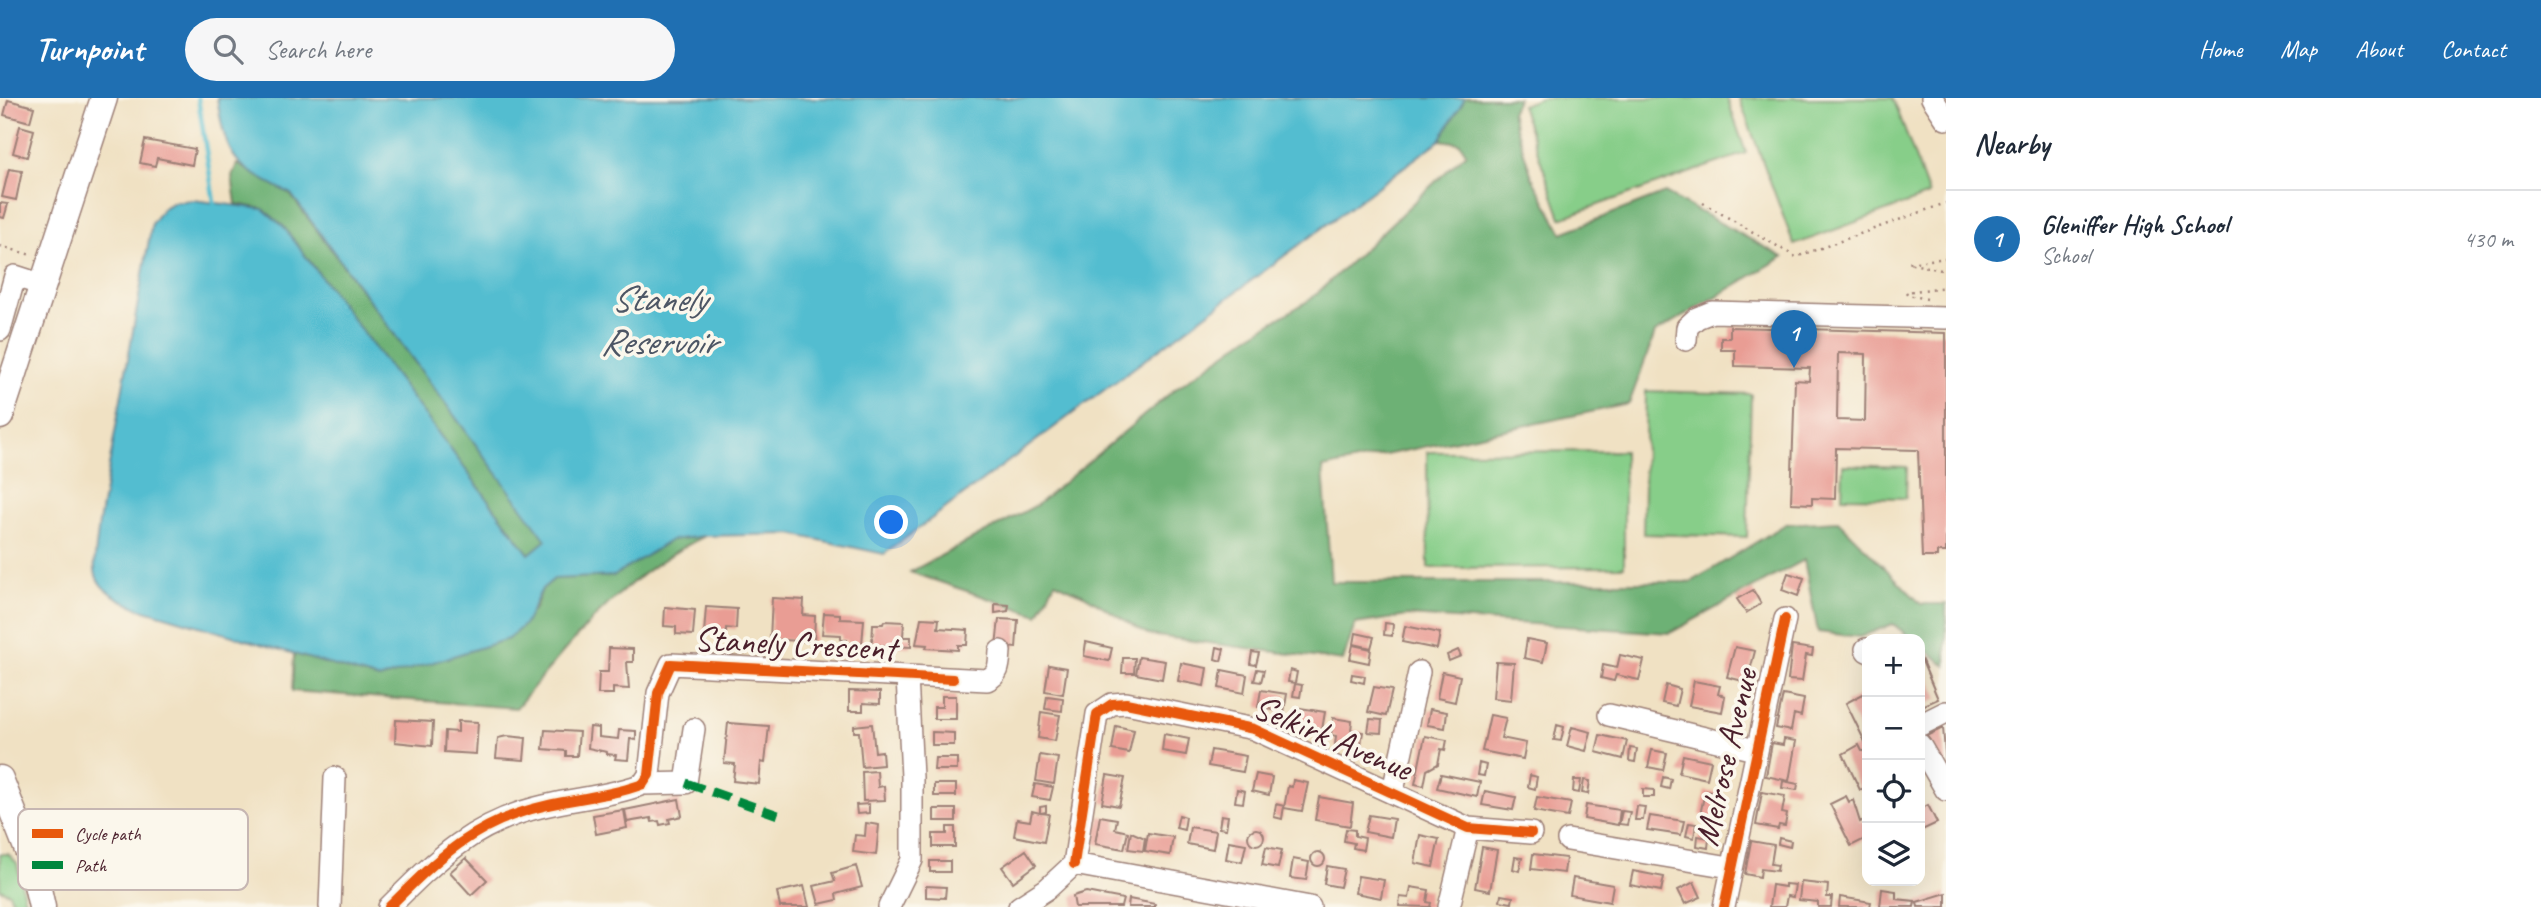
<!DOCTYPE html>
<meta charset="utf-8">
<style>
:root{--surface:#fff;--page:#f6f6f7;--text:#1f2937;--muted:#747a83;--line:#e0e1e3;--accent:#1f6fb2}
body{margin:0;font-family:Caveat,sans-serif;background:var(--page);color:var(--text)}
.controls{position:absolute;right:21px;bottom:21px;display:grid;overflow:hidden;border-radius:14px;box-shadow:0 7px 28px #0002}
.controls button{width:63px;height:63px;display:grid;place-items:center;padding:0;border:0;border-bottom:2px solid var(--line);background:var(--surface);color:var(--text);font:35px sans-serif}
.you{position:absolute;left:892px;top:425px;width:24px;height:24px;margin:-18px;border:5px solid #fff;border-radius:50%;background:#1a73e8;box-shadow:0 0 0 10px #1a73e833}
.badge{display:grid;place-items:center;width:46px;height:46px;border-radius:50%;background:var(--accent);color:#fff;font-size:23px;font-weight:700}
.pin{position:absolute;translate:-50% -58px;filter:drop-shadow(0 2px 4px #0008)}
.pin::after{content:'';position:absolute;top:37px;width:24px;height:21px;background:inherit;clip-path:polygon(0 0,100% 0,50% 100%)}
.list{margin:0;padding:0;list-style:none}
h2{display:flex;justify-content:space-between;align-items:center;height:91px;margin:0;padding:0 28px;font-size:30px}
h2 small{font-size:23px;font-weight:400;color:var(--muted)}
.list li{display:grid;grid-template-columns:46px 1fr auto;gap:21px;align-items:center;box-sizing:border-box;height:98px;padding:0 28px;border-top:2px solid var(--line)}
.list b{display:block;font-size:26px;white-space:nowrap}
.list p{margin:0;font-size:23px;white-space:nowrap;color:var(--muted)}
.list em{font-size:23px;font-style:normal;color:var(--muted)}
.icon{flex:none;width:38px;height:38px;fill:none;stroke:currentColor;stroke-width:2;stroke-linecap:round;stroke-linejoin:round}
.map{position:relative;flex:none;width:1946px;height:809px;overflow:hidden}
header{display:flex;align-items:center;gap:42px;box-sizing:border-box;height:98px;padding:0 35px;background:var(--accent);color:#fff}
header strong{font-size:33px}
nav{display:flex;gap:38px;margin-inline-start:auto;font-size:24px}
.search{width:490px;height:63px;background:var(--page);display:flex;align-items:center;gap:18px;box-sizing:border-box;padding:0 24px;border-radius:38px;color:var(--muted);font-size:26px}
main{display:flex}
aside{flex:1;background:var(--surface)}
.map>svg:first-child{display:block}
.green{fill:#87ce89;stroke:#68765a;stroke-width:2}
.forest{fill:#6db175;stroke:#5c6850;stroke-width:2}
.water{fill:#53bdd0;stroke:#4e6e7e;stroke-width:2}
.lines{fill:none;stroke-linecap:round;stroke-linejoin:round}
.stream{stroke:#53bdd0;stroke-width:4.5}
.building{fill:#e99d94;fill-rule:evenodd}
.minor-casing{stroke:#9d8077;stroke-width:24}
.major-casing{stroke:#9d8077;stroke-width:29}
.path{stroke:#9d8077;stroke-width:2.5;stroke-dasharray:2 5;stroke-linecap:butt}
.minor{stroke:#fff;stroke-width:21}
.major{stroke:#fff;stroke-width:26}
.quiet{stroke:#00873e;stroke-width:9;stroke-dasharray:18 9;stroke-linecap:butt}
.cycleway-casing{stroke:#fbf7ec;stroke-width:15}
.cycleway{stroke:#e8590c;stroke-width:10}
.labels{text-anchor:middle;stroke-width:7;stroke-linejoin:round;paint-order:stroke}
.street-label{font-size:35px;fill:#4a1f2b;stroke:#fbf7ec}
.water-label{font-size:37px;font-style:italic;fill:#4d5665;stroke:#fbf7ec}
.key{fill:#fbf7ec;stroke:#c6b6b2;stroke-width:2}
.key-label{font-size:19px;fill:#4a1f2b}
</style>
<header>
<strong>Turnpoint</strong>
<div class="search"><svg class="icon" aria-label="search" viewBox="0 0 24 24"><circle cx="10" cy="10" r="6"/><path d="M15 15l6 6"/></svg>Search here</div>
<nav><a>Home</a><a>Map</a><a>About</a><a>Contact</a></nav>
</header>
<main>
<div class="map">
<svg width="1946" height="809" viewBox="0 0 1946 809">
<rect width="100%" height="100%" fill="#fbf7ec"/>
<filter id="ink" filterUnits="userSpaceOnUse"><feTurbulence type="fractalNoise" baseFrequency=".0143" numOctaves="2"/><feDisplacementMap in="SourceGraphic" scale="14" xChannelSelector="R" yChannelSelector="G"/><feConvolveMatrix kernelMatrix="1 2 1 2 8 2 1 2 1" color-interpolation-filters="sRGB"/></filter>
<filter id="wash" filterUnits="userSpaceOnUse"><feTurbulence type="fractalNoise" baseFrequency=".00686" numOctaves="4" result="noise"/><feDisplacementMap in="SourceGraphic" scale="28" xChannelSelector="R" yChannelSelector="G"/><feGaussianBlur stdDeviation="1.57" result="paint"/><feColorMatrix in="noise" values="0 0 0 0 0 0 0 0 0 0 0 0 0 0 0 0 0 1.4 0 .05"/><feComposite in="paint" operator="in"/></filter>
<g filter="url(#wash)">
<rect width="100%" height="100%" fill="#f0e1c3"/>
<!-- green -->
<path class="green" d="M1541 0H1727L1746 55 1561 120 1521 7Z
M1739 0H1893L1929 97 1794 147Z
M1646 293 1751 296 1747 439 1643 436Z
M1624 353V469L1428 470 1427 354Z
M1843 367 1907 369 1906 400 1842 399Z
M0 756H8L17 765 26 809H15L9 795 0 791Z"/>
<!-- forest -->
<path class="forest" d="M1465 0H1518L1511 14 1532 79 1562 135 1665 95 1783 159 1655 235 1629 306 1323 370 1331 484H1691L1786 426 1838 423 1921 506H1946V568L1920 547V541H1912L1893 526 1860 539 1818 534 1804 462 1670 535 1408 518 1355 526 1343 563 1149 537 1084 497 1055 484 1038 517 910 474 1037 407 1174 292 1248 239 1311 201 1466 55 1460 45 1440 42Z
M237 66 290 96 547 442 529 456 283 128 263 111 236 106 232 78Z
M705 438C623 477 573 542 516 610L292 593 294 556 379 581 508 541 535 510 542 491 554 481 614 478 670 442Z"/>
<!-- water -->
<path class="water" d="M217 0H1465L1440 42 884 456 791 436 705 438 671 442 614 478 554 481 542 491 525 526 508 541 379 581 138 510C85 486 93 478 99 425L152 125 163 110 174 104 193 102 263 111 283 128 529 456 546 442 291 96C234 67 227 64 217 0Z"/>
<g class="lines">
<!-- stream -->
<path class="stream" d="M198 0 214 104"/>
</g>
<g id="blocks">
<!-- building -->
<path class="building" d="M8 2 34 9 30 24 4 17Z
M20 28 34 32 27 59 13 55Z
M145 42 195 51 192 67 157 60 155 68 140 65Z
M9 71 22 73 16 102 2 99Z
M0 105 8 106 4 120 0 119Z
M1730 229 1946 235V454H1937V459H1922L1918 352 1836 350 1835 401 1812 400V406L1791 405 1795 282 1809 283 1810 270 1735 268V252H1721V240H1730ZM1838 255 1866 256 1865 323 1837 322Z
M1788 475 1804 480 1798 498 1782 492Z
M1753 492 1761 506 1746 515 1737 501Z
M772 500 804 502 803 517 815 518 814 544 770 541Z
M995 506 1009 507 1008 513 995 515Z
M665 509 695 512 693 537 676 536V529L664 528Z
M706 509 737 511 736 531 726 530V538L704 536Z
M824 515 840 516V521L864 522 862 546 847 545V542H841V537L822 536Z
M921 520 939 521 938 530 968 532 967 547H958V552L926 550 927 547 916 546Z
M999 521 1018 522 1016 550 996 548Z
M884 523 904 524 903 539H911V549L872 547 873 526H883Z
M1385 525 1393 526 1392 538 1384 537Z
M1405 528 1440 535 1437 551 1402 544Z
M1356 535 1374 539 1371 550 1354 546Z
M1527 541 1547 545 1543 564 1524 560Z
M1086 544 1112 550 1109 563 1084 558Z
M1353 547 1371 551 1369 565 1350 561Z
M1792 548 1813 551 1812 558 1806 557 1802 583 1788 582Z
M1217 549 1224 551 1221 563 1215 561Z
M1735 549 1755 553 1747 584 1727 579Z
M609 550 633 551V564H627L629 591 613 590V596H598L599 574H608Z
M1458 552 1461 558 1449 563 1447 557Z
M1252 554 1259 555 1256 567 1250 566Z
M1620 557 1644 562 1639 582 1616 577 1614 583 1601 580 1603 567 1617 570Z
M1920 558 1938 601 1920 609Z
M1139 559 1165 563 1162 581 1136 576Z
M1123 560H1135L1134 575H1122Z
M1496 564 1514 565 1511 602 1493 600Z
M1181 565 1207 570 1204 588 1178 583Z
M1049 567 1067 570 1063 596 1045 593Z
M1257 571 1264 572 1261 584 1254 583Z
M1222 572 1247 577 1244 595 1219 590Z
M1290 572 1297 574 1295 585 1288 584Z
M1442 574 1460 578 1455 604 1437 600Z
M1352 576 1365 578 1364 585 1351 582Z
M1694 583 1720 588 1718 596 1725 598 1722 614 1689 608Z
M1295 586 1302 587 1300 599 1293 598Z
M1666 587 1680 591 1676 608 1662 605Z
M1374 589 1392 592 1386 618 1368 614Z
M1261 592 1287 596 1284 614 1258 609Z
M849 593 880 594V606L863 605V613H849Z
M1863 596 1867 600V648L1846 605Z
M1783 597 1804 601 1801 618 1794 616 1791 633 1776 630Z
M942 598H956V621H934V609H942Z
M1047 598 1063 600 1062 613 1045 611Z
M1300 610 1325 614 1322 632 1296 627Z
M1430 611 1447 614 1445 630 1427 627Z
M1041 614 1060 617 1055 643 1038 640Z
M1490 617 1506 620 1501 640 1526 645 1523 661 1482 653Z
M1333 620 1352 623 1351 632 1363 634 1360 652 1335 648 1336 638 1331 637Z
M1370 621 1382 622 1381 635 1368 634Z
M396 622 433 624 432 648 395 644Z
M458 623 478 624 476 656 444 654 445 633 458 634Z
M728 625 769 628 765 665 761 664 759 686 733 683 735 666 724 665Z
M872 626 875 654 882 653 883 667 862 669 859 634H854V628Z
M1557 627 1564 629 1561 643 1554 642Z
M1116 628 1134 632 1129 655 1112 652Z
M590 629 599 630V639L618 641 619 632 636 633V642L630 641 628 662 615 661 616 657 607 656V654L588 650Z
M1572 629 1591 634 1586 653 1567 648Z
M1943 630 1946 666 1940 669 1926 638Z
M545 632 579 634 577 658H566V653L543 651Z
M932 634 954 635V647H932Z
M1164 636 1189 641 1186 657 1162 653Z
M1600 637 1627 643 1623 661 1596 654Z
M507 638 526 640 524 662 496 660 498 640Z
M1425 638 1447 642 1445 652 1441 651 1438 666 1427 672 1424 688 1415 686Z
M1784 641 1796 643 1789 683 1766 678 1772 645 1783 647Z
M1859 647 1862 653H1867V689L1860 692 1843 656Z
M1630 650 1637 651 1635 664 1629 663Z
M1211 652 1246 658 1243 674 1208 668Z
M1652 652 1667 655 1663 672 1648 669Z
M1040 657 1058 660 1054 686 1036 683Z
M1683 657 1711 663 1707 681 1679 675Z
M935 660H957V672H934Z
M1479 665 1486 667 1484 678 1477 677Z
M877 673 878 689 884 688 885 702 863 703 862 674Z
M1256 676 1272 679 1269 697 1252 693Z
M1441 676 1480 684 1477 699 1437 690Z
M1107 677 1125 680 1119 708 1102 705Z
M1530 677 1537 679 1535 691 1528 689Z
M1663 679 1671 681 1669 691 1661 689Z
M1293 682 1308 685 1302 713 1284 710 1288 688 1292 689Z
M1574 682H1581L1579 695 1573 694Z
M1584 682 1590 683 1588 696 1582 695Z
M1783 683 1798 686 1797 692 1782 690Z
M934 686H956V698H934Z
M1035 686 1053 689 1050 702 1032 699Z
M1237 691 1245 693 1243 705 1235 704Z
M1643 691 1654 692V699H1643Z
M1485 693 1516 699 1513 712 1482 707Z
M1705 693 1722 696 1716 721 1700 717Z
M1762 694 1785 698 1782 715 1787 716 1785 728 1779 727 1778 731 1756 727Z
M1846 698 1849 704 1853 702 1860 724 1864 722 1867 728V740L1851 748 1830 706Z
M1319 699 1353 705 1350 728 1315 722Z
M1537 699 1571 705 1568 719 1534 713Z
M679 701 682 718 669 721 670 725 660 727 659 723 652 724 651 720 627 724 625 712Z
M869 706V715L857 716 856 707Z
M1276 706 1284 708 1282 721 1274 719Z
M1586 707 1620 712 1618 727 1584 721Z
M1928 707 1937 725 1920 733V711Z
M1046 708V714L1041 715 1049 716 1044 744 1014 738 1017 721 1030 723 1032 713 1040 715V709Z
M1637 708 1645 709 1643 722H1635Z
M934 711H956V723H934Z
M624 712 627 730 596 736 593 717Z
M1622 713 1630 714 1627 727 1619 726Z
M1179 717 1186 719 1184 732 1176 730Z
M1221 717 1228 718 1226 731 1219 730Z
M1369 717 1394 721 1391 739 1365 734Z
M1100 718 1117 721 1115 731 1128 734 1124 751 1095 746Z
M1650 718 1684 723 1681 737 1647 732Z
M866 725 879 727 876 757 853 754 855 737 865 738Z
M1689 725 1696 726 1694 740 1686 738Z
M947 729H955V749H933V736H947Z
M1190 729 1216 733 1213 751 1187 746Z
M1346 731 1355 732V738L1365 740 1363 752 1353 750 1354 745 1344 743Z
M1248 739a8 8 0 1 1 16 0a8 8 0 1 1-16 0Z
M1131 734 1145 740 1143 753 1128 751Z
M1148 735 1173 739 1170 757 1145 753Z
M1420 737 1439 741 1433 769 1415 765Z
M1698 738 1709 740 1708 750 1697 748Z
M1779 740 1791 743 1790 749 1778 746Z
M1229 743 1246 746 1242 764 1226 761Z
M1751 743 1774 747 1771 766 1778 767 1777 773 1761 771 1760 779 1745 776Z
M1266 749 1282 752 1278 770 1262 767Z
M1482 749 1497 752 1490 793 1475 790Z
M1026 752 1036 767 1013 784 1002 769Z
M1311 761a7 7 0 1 1 14 0a7 7 0 1 1-14 0Z
M1533 756 1566 760 1564 775 1531 771Z
M1515 759 1522 760 1519 773 1513 771Z
M466 760 487 782 471 797 450 774Z
M1293 761 1309 764 1306 782 1290 780Z
M930 763H950V774H930Z
M856 768 862 789 836 796 837 802 819 806 814 788 835 783 832 775Z
M1327 768 1344 771 1340 789 1324 786Z
M1633 773 1664 779 1661 793 1630 787Z
M1358 778 1384 782 1381 800 1355 795Z
M1573 780 1613 787 1610 804 1570 797Z
M1694 784 1701 799 1685 806 1678 792Z
M1801 784 1828 787 1827 799H1832L1831 809H1818V804L1799 802Z
M1785 786 1795 787 1793 799 1787 798 1785 809H1769L1772 787 1785 789Z
M804 788 809 809H780L777 794Z
M926 788 946 789 945 800 926 799Z
M1411 789 1429 792 1427 804 1431 805 1430 809 1399 808 1400 799 1409 800Z
M1882 791 1896 793V801L1915 803 1914 809H1880Z
M1086 794 1123 801 1121 809H1075L1073 798Z
M1946 795V809H1918L1917 804Z
M1501 797 1513 799 1512 805 1500 803Z
M1840 799 1871 804 1870 809H1839Z
M1129 801 1155 806V809H1128Z"/>
</g>
</g>
<g filter="url(#ink)">
<use href="#blocks" fill-opacity="0" stroke="#9d8077" stroke-width="2"/>
<g class="lines">
<!-- minor casing -->
<g class="minor-casing">
<path id="minor" d="M1932 0 1946 21
M0 232 15 178 43 187
M1686 242 1687 229 1697 220 1712 214 1946 220
M1866 551 1867 553
M1609 617 1755 652
M1920 627 1946 614
M1920 647 1946 692
M643 686 686 685 694 631
M1393 693 1419 574
M1568 742 1730 769
M1074 766 1097 616 1112 606 1126 605 1254 631 1468 730 1531 735
M330 809 335 680
M389 809C438 760 474 724 544 708 576 700 612 698 643 686L649 677 658 595 671 566 987 582C1000 576 999 566 1000 553
M889 809 912 762V679L907 579
M1019 809 1047 791 1074 766 1310 809
M1449 809 1468 730
M1724 809 1785 521"/>
</g>
<!-- major casing -->
<g class="major-casing">
<path id="major" d="M0 318 104 0
M0 681 31 760 42 809"/>
</g>
<!-- path -->
<path class="path" d="M1703 105 1796 159 1946 105
M0 148 31 157
M1946 160 1908 165 1946 173
M1927 201 1908 197 1906 194 1946 189"/>
<!-- minor -->
<use href="#minor" class="minor"/>
<!-- major -->
<use href="#major" class="major"/>
<!-- quiet -->
<path class="quiet" d="M686 685 778 717"/>
<!-- cycleway casing -->
<g class="cycleway-casing">
<path id="cycleway" d="M1074 766 1097 616 1112 606 1126 605 1254 631 1468 730 1531 735
M389 809C438 760 474 724 544 708 576 700 612 698 643 686L649 677 658 595 671 566 953 581
M1724 809 1785 521"/>
</g>
<!-- cycleway -->
<use href="#cycleway" class="cycleway"/>
</g>
</g>
<g class="labels">
<!-- street labels -->
<g class="street-label">
<text transform="translate(795 545) rotate(3)" y="12">Stanely Crescent</text>
<text transform="translate(1333 639) rotate(23)" y="12">Selkirk Avenue</text>
<text transform="translate(1725 659) rotate(-77)" y="12">Melrose Avenue</text>
</g>
<!-- water labels -->
<g class="water-label">
<text x="658" y="213">Stanely<tspan x="658" dy="43">Reservoir</tspan></text>
</g>
</g>
<!-- legend -->
<rect x="18" y="711" width="230" height="81" rx="10" class="key"/>
<rect x="32" y="731" width="31" height="9" fill="#e8590c"/>
<rect x="32" y="763" width="31" height="8" fill="#00873e"/>
<g class="key-label">
<text x="75" y="742">Cycle path</text>
<text x="75" y="774">Path</text>
</g>
</svg>
<div class="controls">
<button>+</button>
<button>−</button>
<button><svg class="icon" aria-label="locate" viewBox="0 0 24 24"><circle cx="12" cy="12" r="6"/><path d="M12 2v4M12 18v4M2 12h4M18 12h4"/></svg></button>
<button><svg class="icon" aria-label="layers" viewBox="0 0 24 24"><path d="M12 4l9 5-9 5-9-5zM3 14l9 5 9-5"/></svg></button>
</div>
<div class="you"></div>
<div class="pin badge" style="left:1794px;top:270px">1</div>
</div>
<aside>
<h2>Nearby<small></small></h2>
<ul class="list">
<li><span class="badge">1</span><div><b>Gleniffer High School</b><p>School</p></div><em>430 m</em></li>
</ul>
</aside>
</main>
